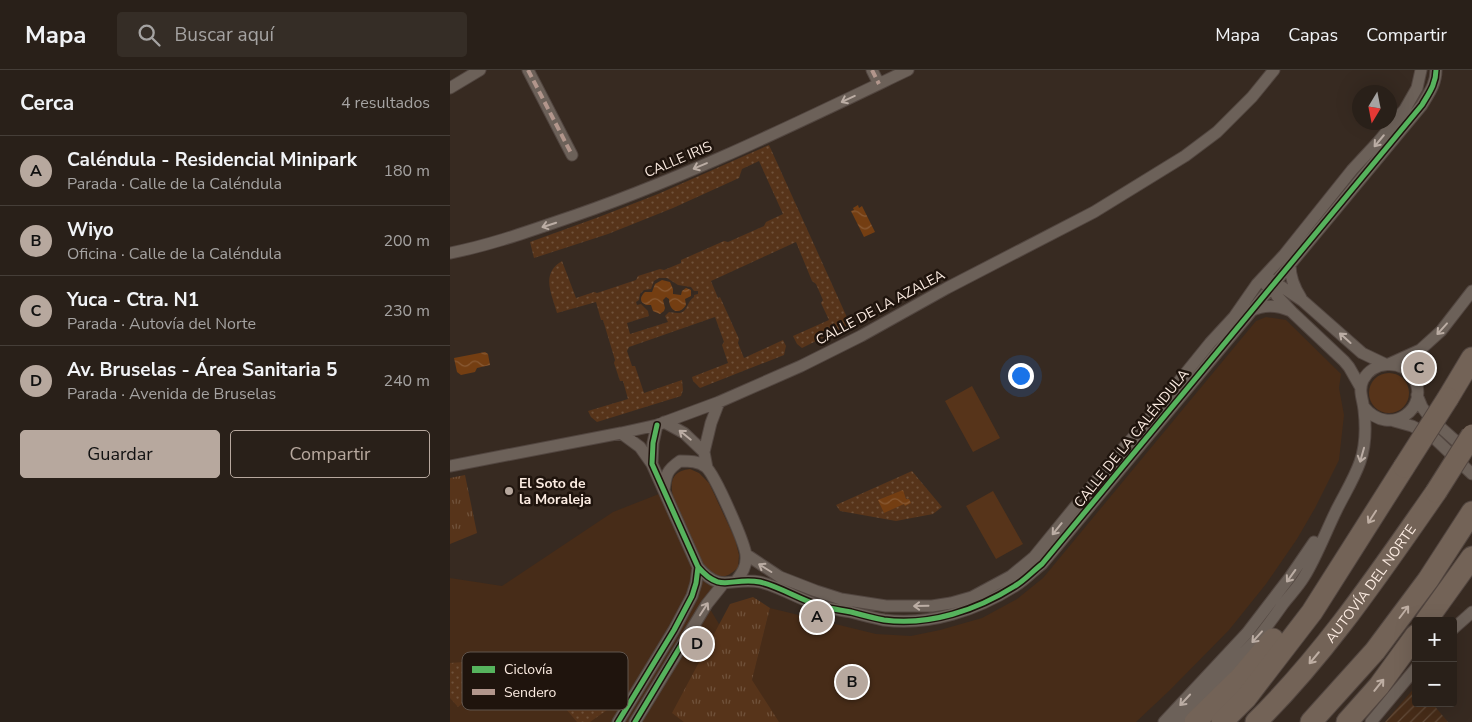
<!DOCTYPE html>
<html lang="es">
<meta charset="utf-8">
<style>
:root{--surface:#292019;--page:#352d26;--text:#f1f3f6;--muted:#a5a3a2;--line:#453e38;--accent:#b7a89e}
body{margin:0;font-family:"Nunito Sans",sans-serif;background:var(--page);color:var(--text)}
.controls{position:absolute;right:15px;bottom:15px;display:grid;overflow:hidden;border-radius:5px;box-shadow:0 5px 20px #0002}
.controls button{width:45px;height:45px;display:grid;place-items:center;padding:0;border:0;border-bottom:1px solid var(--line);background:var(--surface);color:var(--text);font:25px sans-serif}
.compass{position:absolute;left:902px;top:15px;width:45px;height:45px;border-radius:50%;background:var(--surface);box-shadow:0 5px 20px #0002;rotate:190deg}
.you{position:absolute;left:570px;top:305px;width:18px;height:18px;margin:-12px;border:4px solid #fff;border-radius:50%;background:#1a73e8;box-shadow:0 0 0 8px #1a73e833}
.badge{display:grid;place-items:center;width:32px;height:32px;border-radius:50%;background:var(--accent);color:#111;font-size:16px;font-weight:700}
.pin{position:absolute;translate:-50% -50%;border:2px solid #fff;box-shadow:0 1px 5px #0006}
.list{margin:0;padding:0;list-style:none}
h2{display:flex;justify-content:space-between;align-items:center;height:65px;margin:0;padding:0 20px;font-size:21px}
h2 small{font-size:16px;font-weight:400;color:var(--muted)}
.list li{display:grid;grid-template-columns:32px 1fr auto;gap:15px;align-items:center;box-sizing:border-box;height:70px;padding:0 20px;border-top:1px solid var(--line)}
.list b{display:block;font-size:19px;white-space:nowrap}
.list p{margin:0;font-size:16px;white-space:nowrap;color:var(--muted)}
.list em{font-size:16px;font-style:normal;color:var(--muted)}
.actions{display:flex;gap:10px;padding:15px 20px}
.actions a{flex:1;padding:11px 0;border:1px solid var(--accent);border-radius:5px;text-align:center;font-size:18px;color:var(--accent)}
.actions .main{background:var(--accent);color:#111}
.icon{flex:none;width:28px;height:28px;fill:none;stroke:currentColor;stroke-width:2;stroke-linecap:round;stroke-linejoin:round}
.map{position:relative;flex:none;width:1022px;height:652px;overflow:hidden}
header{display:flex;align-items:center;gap:30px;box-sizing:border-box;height:70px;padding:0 25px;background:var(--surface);border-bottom:1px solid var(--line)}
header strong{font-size:24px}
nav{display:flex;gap:28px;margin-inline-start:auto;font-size:18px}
.search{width:350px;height:45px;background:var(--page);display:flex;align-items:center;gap:12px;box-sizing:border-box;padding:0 18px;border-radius:5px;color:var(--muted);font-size:19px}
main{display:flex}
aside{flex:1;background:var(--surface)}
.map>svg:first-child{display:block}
.built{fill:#472c18}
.industrial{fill:url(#industrial-furrows)}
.grass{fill:url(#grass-dots);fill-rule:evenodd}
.park{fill:url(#park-tufts)}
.garden{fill:#57341a}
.water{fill:url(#water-waves)}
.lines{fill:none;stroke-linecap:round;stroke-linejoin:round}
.street-casing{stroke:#524640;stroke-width:13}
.highway-casing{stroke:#524640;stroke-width:23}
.street{stroke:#6c6159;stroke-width:11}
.highway{stroke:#736357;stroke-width:21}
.highway-bridge-casing{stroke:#524640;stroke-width:23;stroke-linecap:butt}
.highway-bridge{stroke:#736357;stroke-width:21}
.quiet{stroke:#b2968c;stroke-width:4;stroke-dasharray:8 4;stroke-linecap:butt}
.cycleway-casing{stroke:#1f140d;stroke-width:8}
.cycleway{stroke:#56b35d;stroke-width:5}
.oneway{stroke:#bbada4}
.oneway2{stroke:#beaea3}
.poi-dot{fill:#b7a89e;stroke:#1f140d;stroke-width:2}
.labels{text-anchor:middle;stroke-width:5;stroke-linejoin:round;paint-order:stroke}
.street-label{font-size:14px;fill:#fcece2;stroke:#1f140d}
.poi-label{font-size:14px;font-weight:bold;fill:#fcece2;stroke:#1f140d;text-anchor:start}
.key{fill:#1f140d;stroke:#61554d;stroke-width:1}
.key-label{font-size:14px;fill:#fcece2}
</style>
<header>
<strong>Mapa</strong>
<div class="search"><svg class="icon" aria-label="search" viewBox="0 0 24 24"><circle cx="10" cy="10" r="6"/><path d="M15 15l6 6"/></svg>Buscar aquí</div>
<nav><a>Mapa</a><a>Capas</a><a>Compartir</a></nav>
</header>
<main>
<aside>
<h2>Cerca<small>4 resultados</small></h2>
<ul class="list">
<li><span class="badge">A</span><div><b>Caléndula - Residencial Minipark</b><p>Parada · Calle de la Caléndula</p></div><em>180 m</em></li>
<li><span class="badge">B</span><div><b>Wiyo</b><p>Oficina · Calle de la Caléndula</p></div><em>200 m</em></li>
<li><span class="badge">C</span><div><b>Yuca - Ctra. N1</b><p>Parada · Autovía del Norte</p></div><em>230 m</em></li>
<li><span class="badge">D</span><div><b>Av. Bruselas - Área Sanitaria 5</b><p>Parada · Avenida de Bruselas</p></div><em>240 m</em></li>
</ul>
<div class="actions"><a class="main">Guardar</a><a>Compartir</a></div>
</aside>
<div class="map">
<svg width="1022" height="652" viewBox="0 0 1022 652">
<defs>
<pattern id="industrial-furrows" width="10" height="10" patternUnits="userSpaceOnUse" patternTransform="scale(1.25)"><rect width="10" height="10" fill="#472c18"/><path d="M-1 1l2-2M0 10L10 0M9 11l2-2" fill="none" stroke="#624b39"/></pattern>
<pattern id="grass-dots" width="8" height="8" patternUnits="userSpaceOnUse" patternTransform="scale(1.25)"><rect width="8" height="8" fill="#57341a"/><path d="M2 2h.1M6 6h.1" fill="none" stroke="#70523b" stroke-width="1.8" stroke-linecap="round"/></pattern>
<pattern id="park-tufts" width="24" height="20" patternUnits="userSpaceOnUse" patternTransform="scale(1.25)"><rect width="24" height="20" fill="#57341a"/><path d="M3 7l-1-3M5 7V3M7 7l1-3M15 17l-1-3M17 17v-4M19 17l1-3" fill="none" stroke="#70523b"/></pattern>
<pattern id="water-waves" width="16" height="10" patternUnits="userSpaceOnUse" patternTransform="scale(1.25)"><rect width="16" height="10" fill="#743e12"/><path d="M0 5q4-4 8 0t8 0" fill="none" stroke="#895a34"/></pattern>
</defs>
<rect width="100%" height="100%" fill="#372a21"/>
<!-- built -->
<path class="built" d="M816 247 836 250 891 304 889 318 894 345 889 390 865 438 847 469 816 514 779 560 720 620 686 652H0V508L52 516 163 442 214 422 273 514 257 534 302 609 320 538 426 564 461 566 490 560 532 548 567 529 593 508 806 251Z"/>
<!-- industrial -->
<path class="industrial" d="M966 616V633H982L998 652H935Z"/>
<!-- grass -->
<path class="grass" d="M319 75 400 254 352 278 347 274 343 266 379 250 371 233 373 230 366 214 362 211 346 172 261 211 268 228 270 227 289 269 288 273 294 288 333 270 336 276 334 285 250 318 243 311 242 307 278 293 272 275 274 272 265 247 179 277 177 281 182 296H185L194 323 232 310 233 320 231 326 147 352 141 347 138 341 178 329 173 311H170L164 293 165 290 153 250H151L146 232 107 243C102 224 90 204 112 191L126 228 144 222 147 223 186 210 188 206 210 199 214 200 231 193V190L274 171 278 172 314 156 316 152 333 144 309 91 292 99 289 108 223 138 158 164 84 188 80 172 149 147 208 124ZM209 208H217L228 215 241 217 244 221H248V224L244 225V227C236 232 238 244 227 243 224 243 221 242 219 242L215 246 218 252 180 264 177 253 199 246 198 241 191 234 187 235 186 232 189 230 190 224 194 220 201 219 204 211Z
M462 401 492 437 483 444 446 451 390 441 386 435Z
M14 592C26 592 38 591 49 593 91 599 123 614 159 636L157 640 140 652H127L105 626 96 633 73 602 47 621 37 609 31 614 33 617 8 637 0 628V593Z"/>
<!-- park -->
<path class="park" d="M15 405 27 463 0 474V408Z
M303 527 320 538 302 610 329 652H234L222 643 280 534Z"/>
<!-- garden -->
<path class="garden" d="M919 323a20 20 0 1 1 40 0a20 20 0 1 1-40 0Z
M522 316 550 368 523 382 495 331Z
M240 399 249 403 259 413 285 469 289 485 288 498C285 500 281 504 278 505 267 510 257 499 251 491 245 479 240 467 235 456 227 438 207 402 240 399Z
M543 421 573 474 546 489 516 436Z"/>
<!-- water -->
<path class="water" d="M408 135 409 138 412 136 425 162 414 167 401 141 404 140 403 138Z
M212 210 220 212 223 219V224L231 225 232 221 236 218 241 220V226L235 229 236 235C229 246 219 241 219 229L216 227 213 230 215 238 214 241 210 244 203 241 201 235C192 236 187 229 195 222H202L205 214Z
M35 282 38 284 40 295 27 298 25 302 11 305 7 302 4 288Z
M453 420 456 429H459L461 433 455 436 454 434 434 443 428 430Z"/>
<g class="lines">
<!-- street casing -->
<g class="street-casing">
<path id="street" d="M78 0 122 85
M422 0 429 14
M0 18 30 0
M0 183C36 176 71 164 106 152 227 112 343 55 458 0
M840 195C840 207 844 217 851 228
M822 210 821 215 827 226 842 242 894 291 899 297 911 318
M816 215 832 217 853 231 912 283 935 294
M801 241C814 234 827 235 841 241
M939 294 970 280 991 261 1022 221
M967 325 972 337 980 348 1017 381
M944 351 962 356 982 366 1022 404
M214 352 234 363 254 382
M207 355 203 373 202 394 248 497C272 525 281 506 310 512 331 517 350 530 371 536 381 539 391 540 401 542 412 545 423 548 434 550 480 556 527 540 565 516 575 510 583 501 592 494L972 35C979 23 986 14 986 0
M171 363 190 377 202 394
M0 396 171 363 207 355 269 332 351 296 411 266 497 218 644 142 735 86 767 62 802 27 824 0
M257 398 254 382 261 353 269 332
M214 420C216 404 217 400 230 391 239 391 249 391 256 397 265 405 296 475 296 486 297 496 292 503 286 511
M297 485 330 507 366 521 391 529 436 536H482L501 533 522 527 561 506 584 487 668 384 688 362 760 273 784 247 807 214 834 185 902 100 928 72 955 39 967 18 971 0
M1003 559 1022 542
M168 652 224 560 242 526 246 513 248 497
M185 652 257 534 273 514
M714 652 797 563 840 507 864 472
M727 652C745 633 764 614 782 595 791 585 802 575 811 564 818 555 826 544 833 534 840 525 848 517 854 507 867 486 876 461 887 439 895 423 904 409 910 392 916 375 916 357 914 340 913 329 908 321 913 310 923 291 951 289 963 307 982 337 940 369 914 337
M921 652 966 598"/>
</g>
<!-- highway casing -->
<g class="highway-casing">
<g id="highway">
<path d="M998 328 1022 288"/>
<path d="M976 551 1022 487"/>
<path d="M745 652 791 607 823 569"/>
<path d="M772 652 796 628 862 542 954 397"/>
<path id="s1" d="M806 652C876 583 930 502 986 422"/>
<path d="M861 652 925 581 978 510 1022 442"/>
<path d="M897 652 929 616 966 565"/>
</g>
</g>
<!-- street -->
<use href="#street" class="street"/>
<!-- highway -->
<use href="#highway" class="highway"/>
<!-- highway-bridge casing -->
<g class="highway-bridge-casing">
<path id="highway-bridge" d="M954 397 998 328
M986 422 1022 365"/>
</g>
<!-- highway-bridge -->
<use href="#highway-bridge" class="highway-bridge"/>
<!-- quiet -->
<path class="quiet" d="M78 0 122 85
M422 0 429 14"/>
<!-- cycleway casing -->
<g class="cycleway-casing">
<path id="cycleway" d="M207 355 203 373 202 394 248 497C272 525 281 506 310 512 331 517 350 530 371 536 381 539 391 540 401 542 412 545 423 548 434 550 480 556 527 540 565 516 575 510 583 501 592 494L972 35C979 23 986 14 986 0
M168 652 224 560 242 526 246 513 248 497
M185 652 236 567"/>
</g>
<!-- cycleway -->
<use href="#cycleway" class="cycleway"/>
</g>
<!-- one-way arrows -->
<defs><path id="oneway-shaft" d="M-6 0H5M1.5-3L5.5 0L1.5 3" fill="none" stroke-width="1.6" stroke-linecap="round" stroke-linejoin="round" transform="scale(1.25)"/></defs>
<g class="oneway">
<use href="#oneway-shaft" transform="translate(398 29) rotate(155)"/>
<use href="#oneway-shaft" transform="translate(929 71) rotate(130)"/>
<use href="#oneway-shaft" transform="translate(250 96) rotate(157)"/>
<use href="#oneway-shaft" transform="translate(99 155) rotate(162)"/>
<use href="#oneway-shaft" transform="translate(992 259) rotate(132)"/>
<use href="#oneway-shaft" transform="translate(895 268) rotate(-138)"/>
<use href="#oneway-shaft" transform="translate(235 365) rotate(-141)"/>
<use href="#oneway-shaft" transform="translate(912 385) rotate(106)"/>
<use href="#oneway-shaft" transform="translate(607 459) rotate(129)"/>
<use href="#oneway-shaft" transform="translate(315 498) rotate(-148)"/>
<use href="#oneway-shaft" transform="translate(841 506) rotate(126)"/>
<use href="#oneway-shaft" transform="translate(471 536) rotate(179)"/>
<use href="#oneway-shaft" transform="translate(254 539) rotate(-57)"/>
<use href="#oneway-shaft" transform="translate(807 567) rotate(132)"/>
<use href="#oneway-shaft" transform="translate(735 630) rotate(133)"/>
</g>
<g class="oneway2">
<use href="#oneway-shaft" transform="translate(922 447) rotate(123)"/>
<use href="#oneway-shaft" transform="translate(954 542) rotate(-53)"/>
<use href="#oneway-shaft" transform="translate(864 588) rotate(130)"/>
<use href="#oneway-shaft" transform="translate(929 615) rotate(-51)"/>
</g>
<!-- markers -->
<circle class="poi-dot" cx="59" cy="421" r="5"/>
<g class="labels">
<!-- street labels -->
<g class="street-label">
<text transform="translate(228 89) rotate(-23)" y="5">CALLE IRIS</text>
<text transform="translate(430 237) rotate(-28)" y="5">CALLE DE LA AZALEA</text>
<text transform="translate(681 368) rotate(-51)" y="5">CALLE DE LA CALÉNDULA</text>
<text dy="5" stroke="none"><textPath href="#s1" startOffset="180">AUTOVÍA DEL NORTE</textPath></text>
</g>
<!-- poi labels -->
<g class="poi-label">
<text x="69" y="418">El Soto de<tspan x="69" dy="16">la Moraleja</tspan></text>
</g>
</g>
<!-- legend -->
<rect x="12" y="582" width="166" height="58" rx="8" class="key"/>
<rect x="22" y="596" width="23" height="7" fill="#56b35d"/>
<rect x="22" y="619" width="23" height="6" fill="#b2968c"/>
<g class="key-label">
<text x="54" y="604">Ciclovía</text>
<text x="54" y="627">Sendero</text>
</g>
</svg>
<div class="controls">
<button>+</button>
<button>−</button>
</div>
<svg class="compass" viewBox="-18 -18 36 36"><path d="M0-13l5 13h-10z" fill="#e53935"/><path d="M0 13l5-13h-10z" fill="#a5a3a2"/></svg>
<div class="you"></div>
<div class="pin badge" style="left:367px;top:547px">A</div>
<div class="pin badge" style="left:402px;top:612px">B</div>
<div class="pin badge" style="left:969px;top:298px">C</div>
<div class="pin badge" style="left:247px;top:574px">D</div>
</div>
</main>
